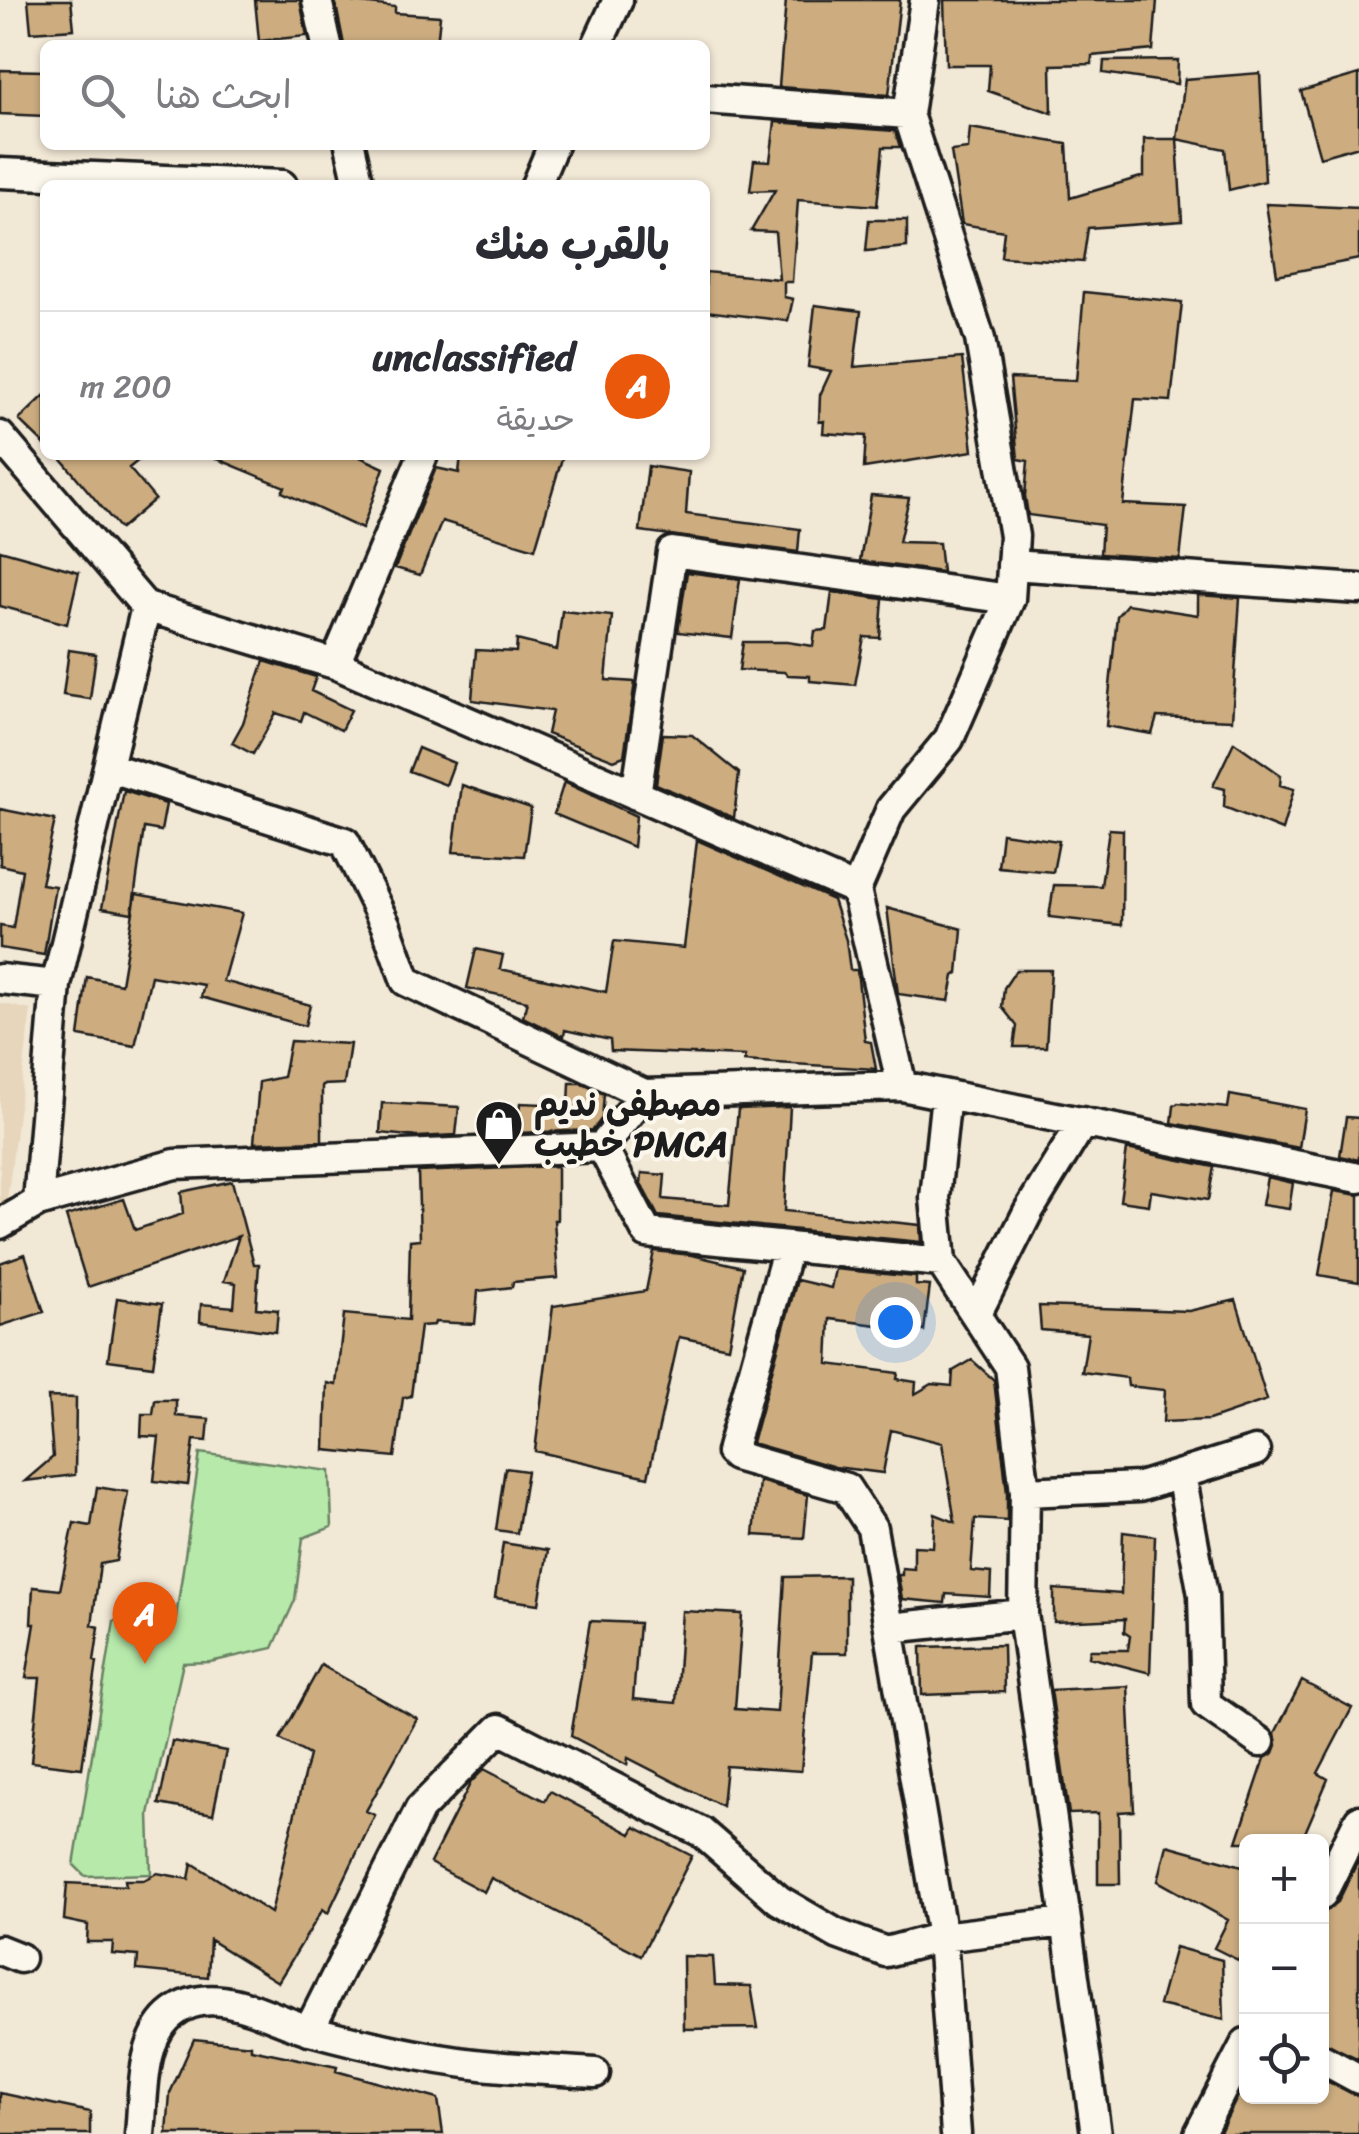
<!DOCTYPE html>
<html lang="ar">
<meta charset="utf-8">
<style>
:root{--surface:#fff;--page:#f2f2f3;--text:#2b2b33;--muted:#7c7c81;--line:#e1e1e2;--accent:#ea580c}
body{margin:0;font-family:Sriracha,"Playpen Sans Arabic",sans-serif;background:var(--page);color:var(--text);direction:rtl}
.controls{position:absolute;right:30px;bottom:30px;display:grid;overflow:hidden;border-radius:15px;box-shadow:0 2px 8px #0004}
.controls button{width:90px;height:90px;display:grid;place-items:center;padding:0;border:0;border-bottom:2px solid var(--line);background:var(--surface);color:var(--text);font:50px sans-serif}
.you{position:absolute;left:895px;top:1322px;width:35px;height:35px;margin:-25px;border:8px solid #fff;border-radius:50%;background:#1a73e8;box-shadow:0 0 0 15px #1a73e833}
.badge{display:grid;place-items:center;width:65px;height:65px;border-radius:50%;background:var(--accent);color:#fff;font-size:32px;font-weight:700}
.pin{position:absolute;translate:-50% -82px;filter:drop-shadow(0 2px 5px #0008)}
.pin::after{content:'';position:absolute;top:52px;width:35px;height:30px;background:inherit;clip-path:polygon(0 0,100% 0,50% 100%)}
.list{margin:0;padding:0;list-style:none}
h2{display:flex;justify-content:space-between;align-items:center;height:130px;margin:0;padding:0 40px;font-size:42px}
h2 small{font-size:32px;font-weight:400;color:var(--muted)}
.list li{display:grid;grid-template-columns:65px 1fr auto;gap:30px;align-items:center;box-sizing:border-box;height:150px;padding:0 40px;border-top:2px solid var(--line)}
.list b{display:block;font-size:38px;white-space:nowrap}
.list p{margin:0;font-size:32px;white-space:nowrap;color:var(--muted)}
.list em{font-size:32px;font-style:normal;color:var(--muted)}
.icon{flex:none;width:55px;height:55px;fill:none;stroke:currentColor;stroke-width:2;stroke-linecap:round;stroke-linejoin:round}
.map{position:relative;flex:none;width:1359px;height:2134px;overflow:hidden;direction:ltr}
.search{position:absolute;background:var(--surface);box-shadow:0 2px 8px #0004;left:40px;top:40px;width:670px;height:110px;display:flex;align-items:center;gap:25px;box-sizing:border-box;padding:0 35px;border-radius:15px;color:var(--muted);font-size:38px}
.panel{position:absolute;background:var(--surface);box-shadow:0 2px 8px #0004;left:40px;top:180px;width:670px;height:280px;border-radius:15px;direction:rtl}
.map>svg:first-child{display:block}
.built{fill:#e7d6bc}
.green{fill:#b6e9aa;stroke:#698263;stroke-width:2.5}
.building{fill:#cdad80;stroke:#1c1c1c;stroke-width:2.5}
.lines{fill:none;stroke-linecap:round;stroke-linejoin:round}
.minor-casing{stroke:#1c1c1c;stroke-width:35}
.minor{stroke:#fbf7ec;stroke-width:28}
.labels{text-anchor:middle;stroke-width:8;stroke-linejoin:round;paint-order:stroke}
.poi-label{font-size:35px;font-weight:bold;fill:#1c1c1c;stroke:#fbf7ec;text-anchor:start}
</style>
<div class="map">
<svg width="1359" height="2134" viewBox="0 0 1359 2134">
<rect width="100%" height="100%" fill="#f2e8d6"/>
<filter id="ink" filterUnits="userSpaceOnUse"><feTurbulence type="fractalNoise" baseFrequency=".01" numOctaves="2"/><feDisplacementMap in="SourceGraphic" scale="20" xChannelSelector="R" yChannelSelector="G"/><feConvolveMatrix kernelMatrix="1 2 1 2 8 2 1 2 1" color-interpolation-filters="sRGB"/></filter>
<g filter="url(#ink)">
<!-- built -->
<path class="built" d="M0 1003 31 1010 7 1202 0 1209Z"/>
<!-- green -->
<path class="green" d="M200 1453 330 1471 332 1527 303 1538 295 1600 273 1648 210 1662 183 1663 149 1814 151 1874 85 1876 74 1865 114 1621 176 1617Z"/>
<!-- building -->
<path class="building" d="M28 0H71L74 29 31 32Z
M255 0H300L307 36 259 41Z
M335 0 395 7V13L440 16 437 45 405 42V45H344Z
M786 0H900L889 95 779 87Z
M944 0H1157L1153 50 1092 56V64L1051 65 1052 113 988 91 990 65H946Z
M1178 60 1177 84 1103 73 1104 61Z
M0 70 45 71V116L0 114Z
M1260 73 1265 181 1229 190 1225 149 1177 139 1182 221 1088 228 1083 262 1001 257 1004 231 962 224 951 151 968 149 970 128 1067 144 1070 198 1144 176V139H1177L1185 79Z
M1359 74V146L1320 157 1301 91Z
M775 122 895 131 900 147H883L877 206 798 200 792 282H784V297L793 299 788 321 705 311 706 272 779 279 775 232 751 231 775 190 750 191 754 160 770 161Z
M1266 204 1359 208V259L1277 275Z
M869 220H907V247L866 251Z
M1084 292 1182 302 1171 401 1135 399 1123 504 1186 507 1180 559 1100 554 1102 525 1028 515 1025 496 1028 461 1018 459 1010 378 1076 381Z
M815 305 861 311 854 367 962 358 973 451 864 468 866 436 823 433 824 421 819 422 820 395 831 371 808 367Z
M45 395V445L19 420Z
M58 455H145L129 468 155 499 120 529Z
M208 455H356L384 468 362 529 282 492 285 487Z
M461 455H563L535 549 442 521 420 575 395 568 436 468 459 473Z
M648 466 689 472 686 514 800 529 798 552 640 531Z
M871 495 909 498 899 542 939 543 942 572 860 561Z
M0 550 79 572 67 624 0 606Z
M687 572 740 579 732 638 678 632Z
M832 592 883 599 880 638 864 637 855 685 810 681V676L788 675 784 672 739 670 743 642H787L813 646 815 631 827 630Z
M1198 595 1240 598 1232 720 1157 717 1152 734 1106 726 1117 616 1127 604 1198 615Z
M562 611 612 616 606 680 635 682 624 756 614 760 547 734 552 711 472 700 476 650 516 652 517 640 557 650Z
M69 650 96 654 90 699 63 695Z
M264 661 316 677 311 691 351 710 341 730 304 712 301 721 276 713 253 754 232 743 243 723Z
M663 734 692 735 739 773 734 818 656 784Z
M1234 742 1281 775 1280 785 1294 789 1282 830 1224 807 1225 789 1213 786Z
M418 748 454 763 446 785 409 771Z
M564 782 636 816 633 847 554 814Z
M462 785 531 808 524 856 453 852Z
M124 791 166 804 161 831 144 828 132 913 102 908Z
M0 809 55 820 41 884 55 886 44 955 0 948V926L13 928 22 870 0 865Z
M1109 829 1123 830 1122 925 1049 917 1054 885 1101 886Z
M1002 833 1059 841 1053 872 998 867Z
M697 840 833 900 846 940 850 970H857L865 1041 871 1042 876 1069 744 1061 745 1056 611 1051 610 1040 565 1030 564 1036 560 1035 523 1017 527 1001 467 988 476 949 503 955 500 969 606 992 614 941 684 948Z
M136 894 242 913 223 981 310 1005 305 1026 201 997 204 985 151 976 135 1046 79 1036 87 977 121 984Z
M887 908 962 929 958 973 954 976 949 1001 898 994Z
M1016 970H1051L1046 1047H1014L1017 1026 1002 1007 1004 988Z
M290 1041 350 1044 344 1084 322 1085V1141L254 1143 259 1082 283 1077Z
M570 1083H581L604 1094 602 1118 593 1130 518 1133 520 1103 569 1105Z
M1230 1095 1305 1109 1299 1148 1172 1123 1174 1106 1178 1103 1228 1108Z
M382 1103 459 1107 456 1135 418 1137 380 1133Z
M790 1107 784 1211 920 1225 921 1242 658 1216 641 1184 642 1173 665 1175 663 1199 729 1205 738 1109Z
M1346 1117 1359 1118V1160L1340 1156Z
M1127 1149 1214 1167 1208 1200 1151 1191 1149 1205 1120 1201Z
M557 1166V1220H554L558 1278 513 1282 512 1287 478 1291 475 1324 435 1322 434 1325 420 1326 411 1396 403 1398 395 1457 325 1450 327 1383 336 1385 344 1314 408 1320 410 1240 420 1239 418 1172Z
M1267 1177 1293 1183 1289 1209 1262 1205Z
M232 1181 254 1264H259L256 1308 278 1310 276 1332 200 1322 201 1304 234 1307 236 1283 224 1281 239 1236 88 1287 66 1216 124 1199 135 1230 183 1214 181 1192Z
M1334 1191 1359 1195V1282L1319 1275Z
M654 1251 692 1255 743 1267 728 1347 679 1337 648 1477 535 1451 553 1306 646 1291Z
M25 1254 44 1312 0 1326V1263Z
M835 1269 916 1277V1285L930 1286 924 1331 830 1319 828 1364 898 1373 897 1379 916 1382 915 1394 932 1384 952 1386 953 1371 972 1360 994 1380 1007 1493V1521L975 1519 971 1571 991 1573 990 1597 946 1594 945 1603 902 1599 898 1575H902V1568L914 1569V1546L933 1547 935 1514 955 1522 942 1443 891 1430 883 1473 835 1467 752 1443 797 1280 831 1288Z
M117 1298 162 1304 153 1366 108 1360Z
M1236 1300 1267 1400 1209 1420 1163 1422 1165 1390 1128 1386 1127 1378 1082 1372 1088 1334 1041 1330 1039 1306 1189 1311Z
M48 1397 76 1398 75 1475 25 1481 53 1457Z
M155 1400H176V1416L209 1419 207 1441 194 1440 188 1485 154 1481 159 1437 141 1436 142 1414H153Z
M505 1468 527 1471 517 1533 496 1530Z
M759 1481 808 1495 804 1538 754 1535Z
M97 1487 128 1492 116 1561 100 1564 92 1625 99 1627 94 1661 97 1662 82 1768 31 1762 40 1678H26L35 1624H31L33 1587 60 1590 74 1523 91 1526Z
M1123 1532 1155 1536 1150 1673 1089 1657 1090 1650H1128L1130 1636 1124 1632 1125 1619 1054 1622V1589L1121 1594Z
M503 1543 548 1550 539 1604 495 1598Z
M847 1576V1653H812L801 1771 726 1766 722 1806 628 1758 627 1765 571 1736 590 1621 639 1623 633 1699 676 1703 682 1611 742 1614 735 1709 777 1712 785 1577Z
M1003 1645 1004 1692 922 1695 921 1647Z
M321 1665 417 1719 366 1811 375 1815 328 1913 323 1909 278 1982 210 1940 208 1977 137 1970 138 1956 112 1954 113 1942H87L88 1925 64 1920 67 1883 126 1886 125 1880H144L157 1873 189 1879 192 1863 271 1913 309 1755 280 1739Z
M1302 1681 1352 1708 1318 1773 1328 1779 1301 1842H1237L1265 1758 1274 1753 1277 1745 1275 1733Z
M1128 1686 1134 1811 1119 1812 1120 1884H1098V1813L1069 1814 1051 1690Z
M172 1741 226 1751 213 1814 159 1804Z
M484 1769 545 1801 550 1791 631 1834 635 1827 692 1856 641 1955 491 1878 484 1892 430 1863 471 1782Z
M1167 1845 1246 1867V1964L1214 1948 1228 1920 1158 1881Z
M1359 1859V2059L1322 2042V1914L1338 1902Z
M1175 1947 1222 1960 1224 2020 1159 2005Z
M683 1956 713 1957 715 1985 751 1986 758 2028 684 2029Z
M194 2039 251 2045V2049L337 2067 336 2071 438 2099 443 2134H167L170 2093Z
M1322 2079 1359 2096V2134H1219L1246 2080V2096H1322Z
M0 2093 90 2112V2134H0Z"/>
<g class="lines">
<!-- minor casing -->
<g class="minor-casing">
<path id="minor" d="M317 0 327 45
M597 45 618 0
M705 99 908 114
M350 145 359 185
M0 173 282 185
M536 185 553 145
M0 436 146 607 335 664 856 890 902 1086
M1012 565 1359 589
M335 664 423 455
M108 767 345 842 386 926 406 981 644 1094
M636 795 672 552 1010 599
M856 890 891 809 949 739 1010 599 1014 536 980 339 908 114 925 0
M0 979 56 985
M946 1095 935 1198 941 1262 1010 1367 1025 1492 1023 1614 1096 2134
M602 1147 647 1233 941 1262
M38 1202 175 1164 602 1147 644 1094 902 1086 1359 1178
M0 1224 38 1202 56 985 146 607
M788 1247 731 1452 735 1456 846 1488 872 1528 942 1937 956 2134
M976 1315 1029 1210 1083 1122
M1181 1474 1203 1595 1206 1704 1260 1742
M1025 1492 1139 1487 1255 1451
M890 1628 1023 1614
M1322 1894 1359 1820
M0 1950 20 1958
M309 2030 420 1809 499 1729 701 1832 779 1900 837 1934 886 1952 942 1937 1065 1922
M1322 2059 1359 2079
M140 2134C144 2096 140 2038 173 2013 214 1981 267 2018 310 2030 358 2043 424 2058 474 2064 514 2069 555 2070 595 2073
M1199 2134 1246 2043"/>
</g>
<!-- minor -->
<use href="#minor" class="minor"/>
</g>
</g>
<!-- icons -->
<defs>
<g id="shop-pin" transform="scale(2.5)"><path d="M0 17L-7.5 6A9.5 9.5 0 1 1 7.5 6Z" fill="#1c1c1c" stroke="#fbf7ec"/><path d="M-5-2.5h2.3a2.7 3.5 0 0 1 5.4 0H5L5.5 6h-11ZM-1.5-2.5h3a1.5 2.3 0 0 0-3 0Z" fill="#fff"/></g>
</defs>
<g fill-rule="evenodd">
<use href="#shop-pin" x="499" y="1124"/>
</g>
<g class="labels">
<!-- poi labels -->
<g class="poi-label">
<text x="534" y="1116">مصطفى نديم<tspan x="534" dy="40">خطيب PMCA</tspan></text>
</g>
</g>
</svg>
<div class="controls">
<button>+</button>
<button>−</button>
<button><svg class="icon" aria-label="locate" viewBox="0 0 24 24"><circle cx="12" cy="12" r="6"/><path d="M12 2v4M12 18v4M2 12h4M18 12h4"/></svg></button>
</div>
<div class="you"></div>
<div class="pin badge" style="left:145px;top:1664px">A</div>
<div class="search"><svg class="icon" aria-label="search" viewBox="0 0 24 24"><circle cx="10" cy="10" r="6"/><path d="M15 15l6 6"/></svg>ابحث هنا</div>
<section class="panel">
<h2>بالقرب منك<small></small></h2>
<ul class="list">
<li><span class="badge">A</span><div><b>unclassified</b><p>حديقة</p></div><em>200 m</em></li>
</ul>
</section>
</div>
